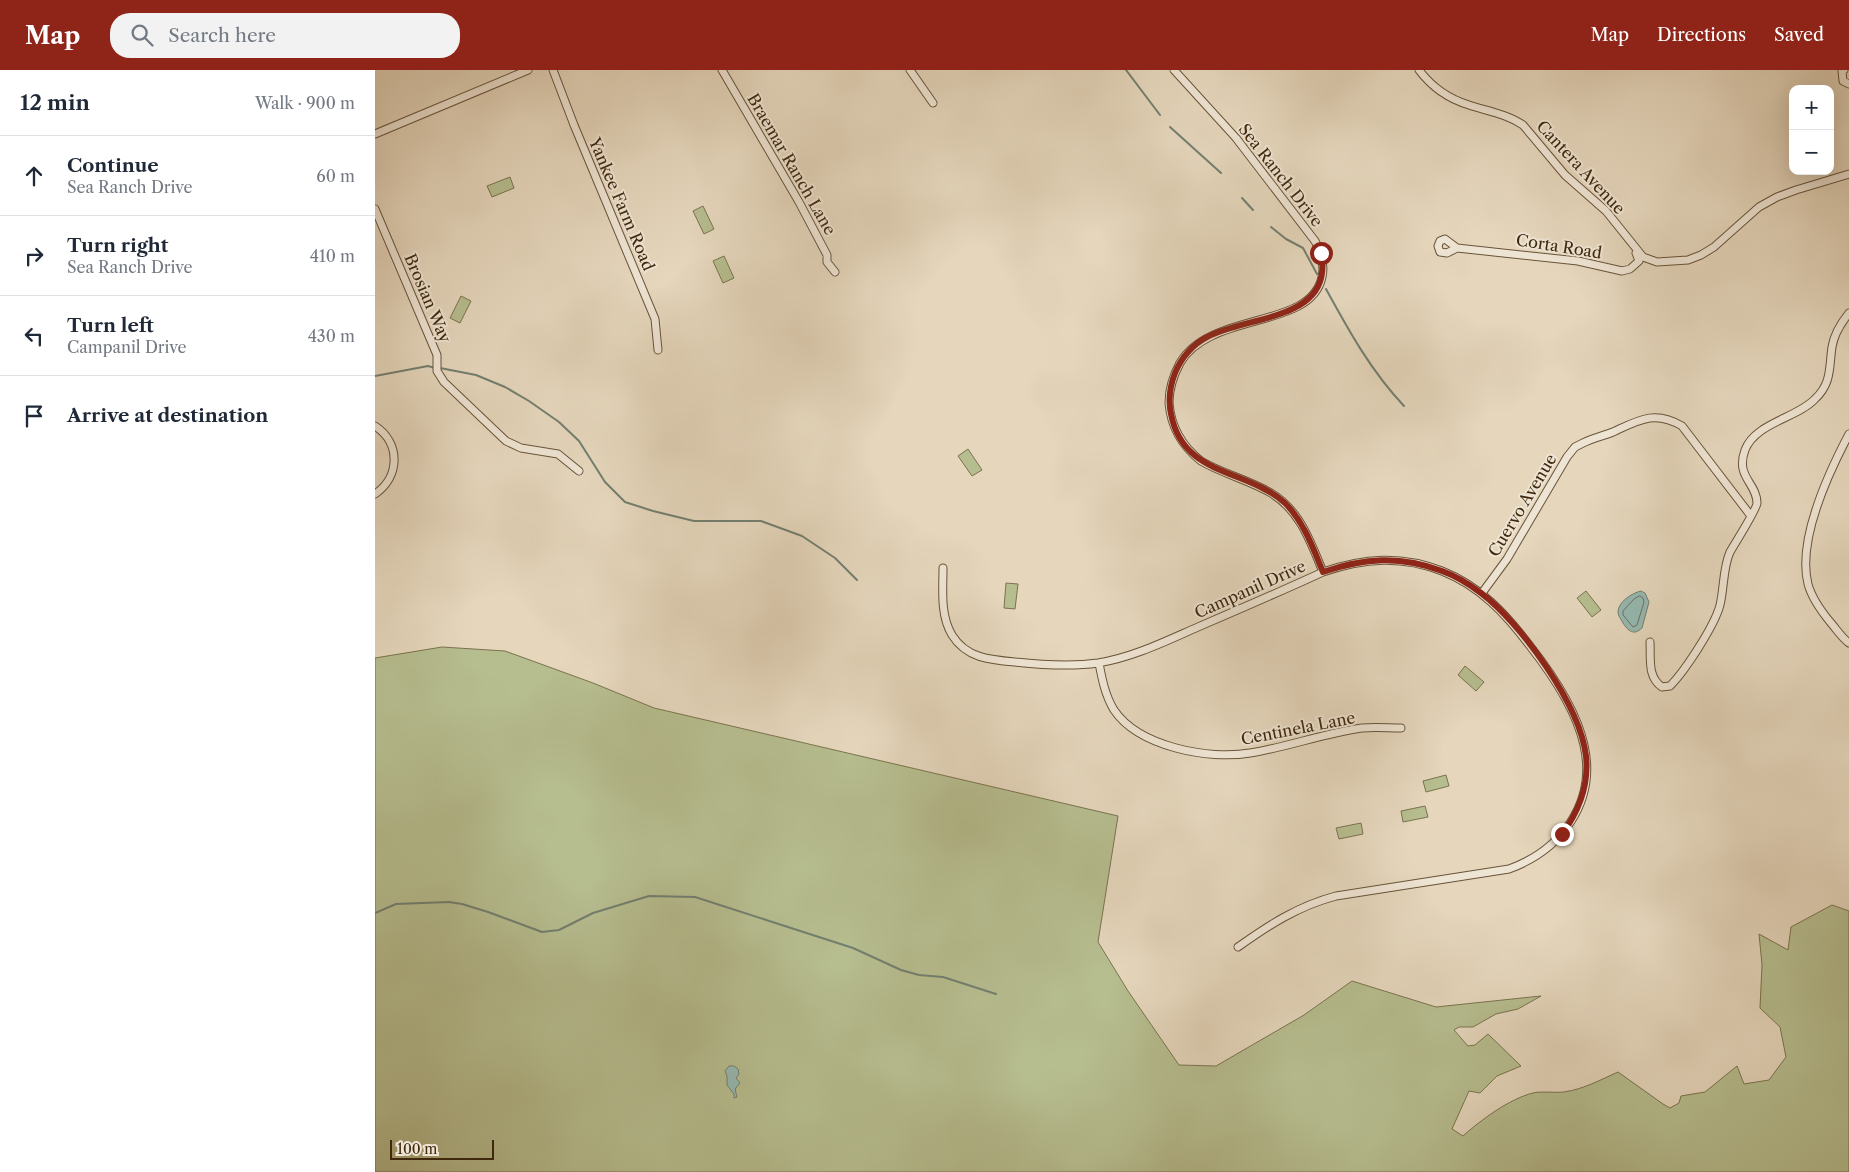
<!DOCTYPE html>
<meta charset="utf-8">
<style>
:root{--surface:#fff;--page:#f2f2f3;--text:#1f2937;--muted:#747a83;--line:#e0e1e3;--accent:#8f2418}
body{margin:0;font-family:"Libre Caslon Text",serif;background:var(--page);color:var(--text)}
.controls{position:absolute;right:15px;top:15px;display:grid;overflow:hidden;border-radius:10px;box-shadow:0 5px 20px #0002}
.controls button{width:45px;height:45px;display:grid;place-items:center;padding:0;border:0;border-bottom:1px solid var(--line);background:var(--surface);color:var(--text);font:25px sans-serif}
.scale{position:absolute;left:15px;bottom:12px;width:104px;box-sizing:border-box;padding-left:5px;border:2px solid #3f290e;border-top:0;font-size:14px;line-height:18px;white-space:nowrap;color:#3f290e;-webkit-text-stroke:4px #eee4d3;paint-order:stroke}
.stop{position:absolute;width:15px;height:15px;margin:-11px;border:4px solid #8f2418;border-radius:50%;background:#fff}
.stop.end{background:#8f2418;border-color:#fff;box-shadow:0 1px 5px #0008}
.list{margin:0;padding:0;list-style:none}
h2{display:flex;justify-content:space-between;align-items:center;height:65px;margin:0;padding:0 20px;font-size:21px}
h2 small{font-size:16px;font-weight:400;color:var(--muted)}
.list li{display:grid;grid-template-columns:32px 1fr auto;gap:15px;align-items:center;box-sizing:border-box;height:80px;padding:0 20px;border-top:1px solid var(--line)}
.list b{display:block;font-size:19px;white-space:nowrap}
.list p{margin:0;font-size:16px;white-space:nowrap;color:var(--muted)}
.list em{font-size:16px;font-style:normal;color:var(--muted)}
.icon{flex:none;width:28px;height:28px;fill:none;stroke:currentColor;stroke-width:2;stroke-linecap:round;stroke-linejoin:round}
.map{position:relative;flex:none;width:1474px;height:1102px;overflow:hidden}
header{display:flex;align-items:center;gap:30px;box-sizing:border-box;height:70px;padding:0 25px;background:var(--accent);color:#fff}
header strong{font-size:24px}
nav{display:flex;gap:28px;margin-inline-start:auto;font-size:18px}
.search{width:350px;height:45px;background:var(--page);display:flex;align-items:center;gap:12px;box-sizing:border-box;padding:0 18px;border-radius:20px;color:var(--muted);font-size:19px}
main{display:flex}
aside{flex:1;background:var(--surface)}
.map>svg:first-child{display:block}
.green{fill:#b6bd8f;stroke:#7a734e}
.water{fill:#96b9b1;stroke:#737f70}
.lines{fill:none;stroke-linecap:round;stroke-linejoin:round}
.shore{stroke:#6a7160;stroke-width:1}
.stream{stroke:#737f70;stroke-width:2}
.minor-casing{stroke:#68543a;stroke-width:9}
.minor{stroke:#eee4d3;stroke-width:7}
.route{stroke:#8f2418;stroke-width:6}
.labels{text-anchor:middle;stroke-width:4;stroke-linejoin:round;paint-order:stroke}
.street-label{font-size:16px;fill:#3f290e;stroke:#eee4d3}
</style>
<header>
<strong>Map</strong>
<div class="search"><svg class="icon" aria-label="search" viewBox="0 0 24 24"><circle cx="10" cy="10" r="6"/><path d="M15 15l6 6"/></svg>Search here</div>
<nav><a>Map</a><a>Directions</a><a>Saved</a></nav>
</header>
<main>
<aside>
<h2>12 min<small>Walk · 900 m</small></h2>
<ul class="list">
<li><svg class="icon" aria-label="ahead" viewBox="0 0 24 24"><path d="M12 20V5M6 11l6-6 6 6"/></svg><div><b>Continue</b><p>Sea Ranch Drive</p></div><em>60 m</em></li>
<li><svg class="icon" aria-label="right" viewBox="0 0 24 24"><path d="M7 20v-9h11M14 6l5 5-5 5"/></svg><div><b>Turn right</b><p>Sea Ranch Drive</p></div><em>410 m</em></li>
<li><svg class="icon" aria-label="left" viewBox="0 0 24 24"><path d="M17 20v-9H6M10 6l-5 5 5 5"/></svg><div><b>Turn left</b><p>Campanil Drive</p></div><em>430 m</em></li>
<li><svg class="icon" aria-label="arrive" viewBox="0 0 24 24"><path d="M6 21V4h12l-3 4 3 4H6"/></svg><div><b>Arrive at destination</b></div></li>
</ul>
</aside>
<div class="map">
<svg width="1474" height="1102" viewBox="0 0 1474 1102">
<rect width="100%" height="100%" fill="#e5d6bc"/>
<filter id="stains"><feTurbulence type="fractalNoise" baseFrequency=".004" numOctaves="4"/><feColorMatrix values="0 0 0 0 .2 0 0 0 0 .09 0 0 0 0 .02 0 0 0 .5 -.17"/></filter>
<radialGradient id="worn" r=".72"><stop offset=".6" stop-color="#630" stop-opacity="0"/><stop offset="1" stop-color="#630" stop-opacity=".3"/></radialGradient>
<!-- green -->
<path class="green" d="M135 107 139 118 117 127 112 116Z
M328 136 339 159 329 164 318 141Z
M349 186 359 208 348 213 338 191Z
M86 226 96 231 85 253 75 248Z
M593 379 607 400 597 406 583 386Z
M631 513 643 514 640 539 629 538Z
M1211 521 1226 540 1217 547 1202 528Z
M67 577 130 581 218 613 279 638 743 746 723 872 753 921 804 995 841 996 929 945 977 911 1061 937 1166 926 1143 939 1121 944 1098 957H1084L1079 960 1093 976 1100 975 1113 964 1146 996 1122 1006 1105 1023 1094 1021 1077 1059 1088 1066C1106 1050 1134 1029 1158 1023 1165 1021 1180 1023 1189 1022 1209 1019 1225 1010 1243 1002L1288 1034 1295 1038 1304 1033 1306 1026 1330 1022 1362 996 1369 1014 1394 1010 1411 987 1405 957 1385 938 1387 895 1384 864 1413 880 1416 857 1457 835 1474 841V1102H0V588Z
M1090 596 1109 612 1101 621 1083 605Z
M1071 705 1074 716 1051 722 1048 711Z
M1050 736 1053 747 1028 752 1026 741Z
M986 753 988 764 964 769 961 758Z"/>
<!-- water -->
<path class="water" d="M1266 521 1270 523 1274 532 1267 558C1259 566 1253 561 1248 553 1246 549 1243 546 1243 542 1243 532 1257 523 1266 521Z
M354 996H359L363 999 364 1004 361 1008 365 1013 360 1019 362 1027 359 1028V1024L352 1015V1006L350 1001Z"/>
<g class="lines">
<!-- shore -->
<path class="shore" d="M1265 526 1268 528 1269 532 1262 555 1258 557 1248 545V541L1259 529Z"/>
<!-- stream -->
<path class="stream" d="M751 0 785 45
M795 57 846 103
M867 128 878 140
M896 157 911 169 928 178 942 204
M951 219C974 261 996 301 1029 336
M65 298 101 305 130 317 154 331 184 352 204 371 230 412 250 432 278 441 319 451H386L427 466 460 488 482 510
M0 306 53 296 60 298
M0 843 21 834 74 832 87 834 113 842 167 862 184 860 218 843 274 826 320 827 478 878 526 900 544 905 568 907 621 924"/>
<!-- minor casing -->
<g class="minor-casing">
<path id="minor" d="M178 0 199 55 280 249 283 280
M347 0 424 132 452 185V192L460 202
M535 0 558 33
M799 0 861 68 940 171C946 182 950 193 947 207 936 260 835 241 805 293 798 306 794 319 794 333 796 358 807 376 826 391 848 404 874 410 896 423 925 440 936 473 948 502
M1044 0C1056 16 1074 29 1094 35 1112 41 1132 44 1148 55L1190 105 1231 141 1268 187 1282 192 1313 190 1326 185 1339 177 1384 137 1402 127 1421 120 1474 104
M1469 0 1467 1 1468 11 1474 14
M0 64 153 0
M0 139 62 285V301L69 312 131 371 146 378 183 384 204 401
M1082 178 1072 183 1065 182 1063 176 1065 171 1070 169 1082 178 1203 191 1247 201 1255 199 1264 191 1261 183
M0 356C26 373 25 407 0 424
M1474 364C1454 402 1422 470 1433 514 1437 529 1446 541 1456 553 1462 560 1467 568 1474 573
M568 498C568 520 565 545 577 565 591 588 615 590 640 592 668 595 695 597 723 593 759 587 791 571 823 557 865 539 907 521 948 502 989 488 1026 485 1067 501 1105 516 1131 544 1155 576 1177 604 1201 639 1209 675 1222 733 1186 780 1134 799L961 826C923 836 894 855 863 877
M1107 523 1132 489 1192 387 1200 377 1208 373C1218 368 1228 366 1238 362 1264 350 1280 340 1307 356L1376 446
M1275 572C1276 588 1272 607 1287 617L1295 616C1310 601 1340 555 1345 535 1349 519 1348 497 1355 482 1360 473 1382 439 1382 433 1382 413 1360 407 1370 380 1380 353 1422 348 1440 329 1457 313 1454 297 1457 277 1459 264 1466 253 1474 243
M724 593C727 609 730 625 739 640 764 677 834 690 875 683 913 677 950 663 987 658 1000 657 1013 658 1026 658"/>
</g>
<!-- minor -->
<use href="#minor" class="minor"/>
</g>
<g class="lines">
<!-- route -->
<path class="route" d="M946 183C960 251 873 245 832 267 818 274 806 288 800 303 795 316 793 330 796 344 808 407 871 398 910 433 929 452 938 478 948 502 989 488 1025 485 1067 501 1081 506 1094 514 1106 523 1146 553 1205 635 1211 686 1214 715 1204 741 1187 764"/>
</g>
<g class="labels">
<!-- street labels -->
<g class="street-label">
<text transform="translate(417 94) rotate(60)" y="6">Braemar Ranch Lane</text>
<text transform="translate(1206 97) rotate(47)" y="6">Cantera Avenue</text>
<text transform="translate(906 105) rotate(52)" y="6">Sea Ranch Drive</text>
<text transform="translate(247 134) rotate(67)" y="6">Yankee Farm Road</text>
<text transform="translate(1184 176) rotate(9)" y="6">Corta Road</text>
<text transform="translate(53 228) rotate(67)" y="6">Brosian Way</text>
<text transform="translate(1147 435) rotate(-59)" y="6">Cuervo Avenue</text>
<text transform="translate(875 519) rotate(-24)" y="6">Campanil Drive</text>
<text transform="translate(923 658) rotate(-11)" y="6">Centinela Lane</text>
</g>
</g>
<rect width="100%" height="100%" filter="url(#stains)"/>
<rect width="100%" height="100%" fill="url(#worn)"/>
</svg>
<div class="controls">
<button>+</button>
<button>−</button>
</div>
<div class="scale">100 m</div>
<div class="stop" style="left:946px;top:183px"></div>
<div class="stop end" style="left:1187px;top:764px"></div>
</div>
</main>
